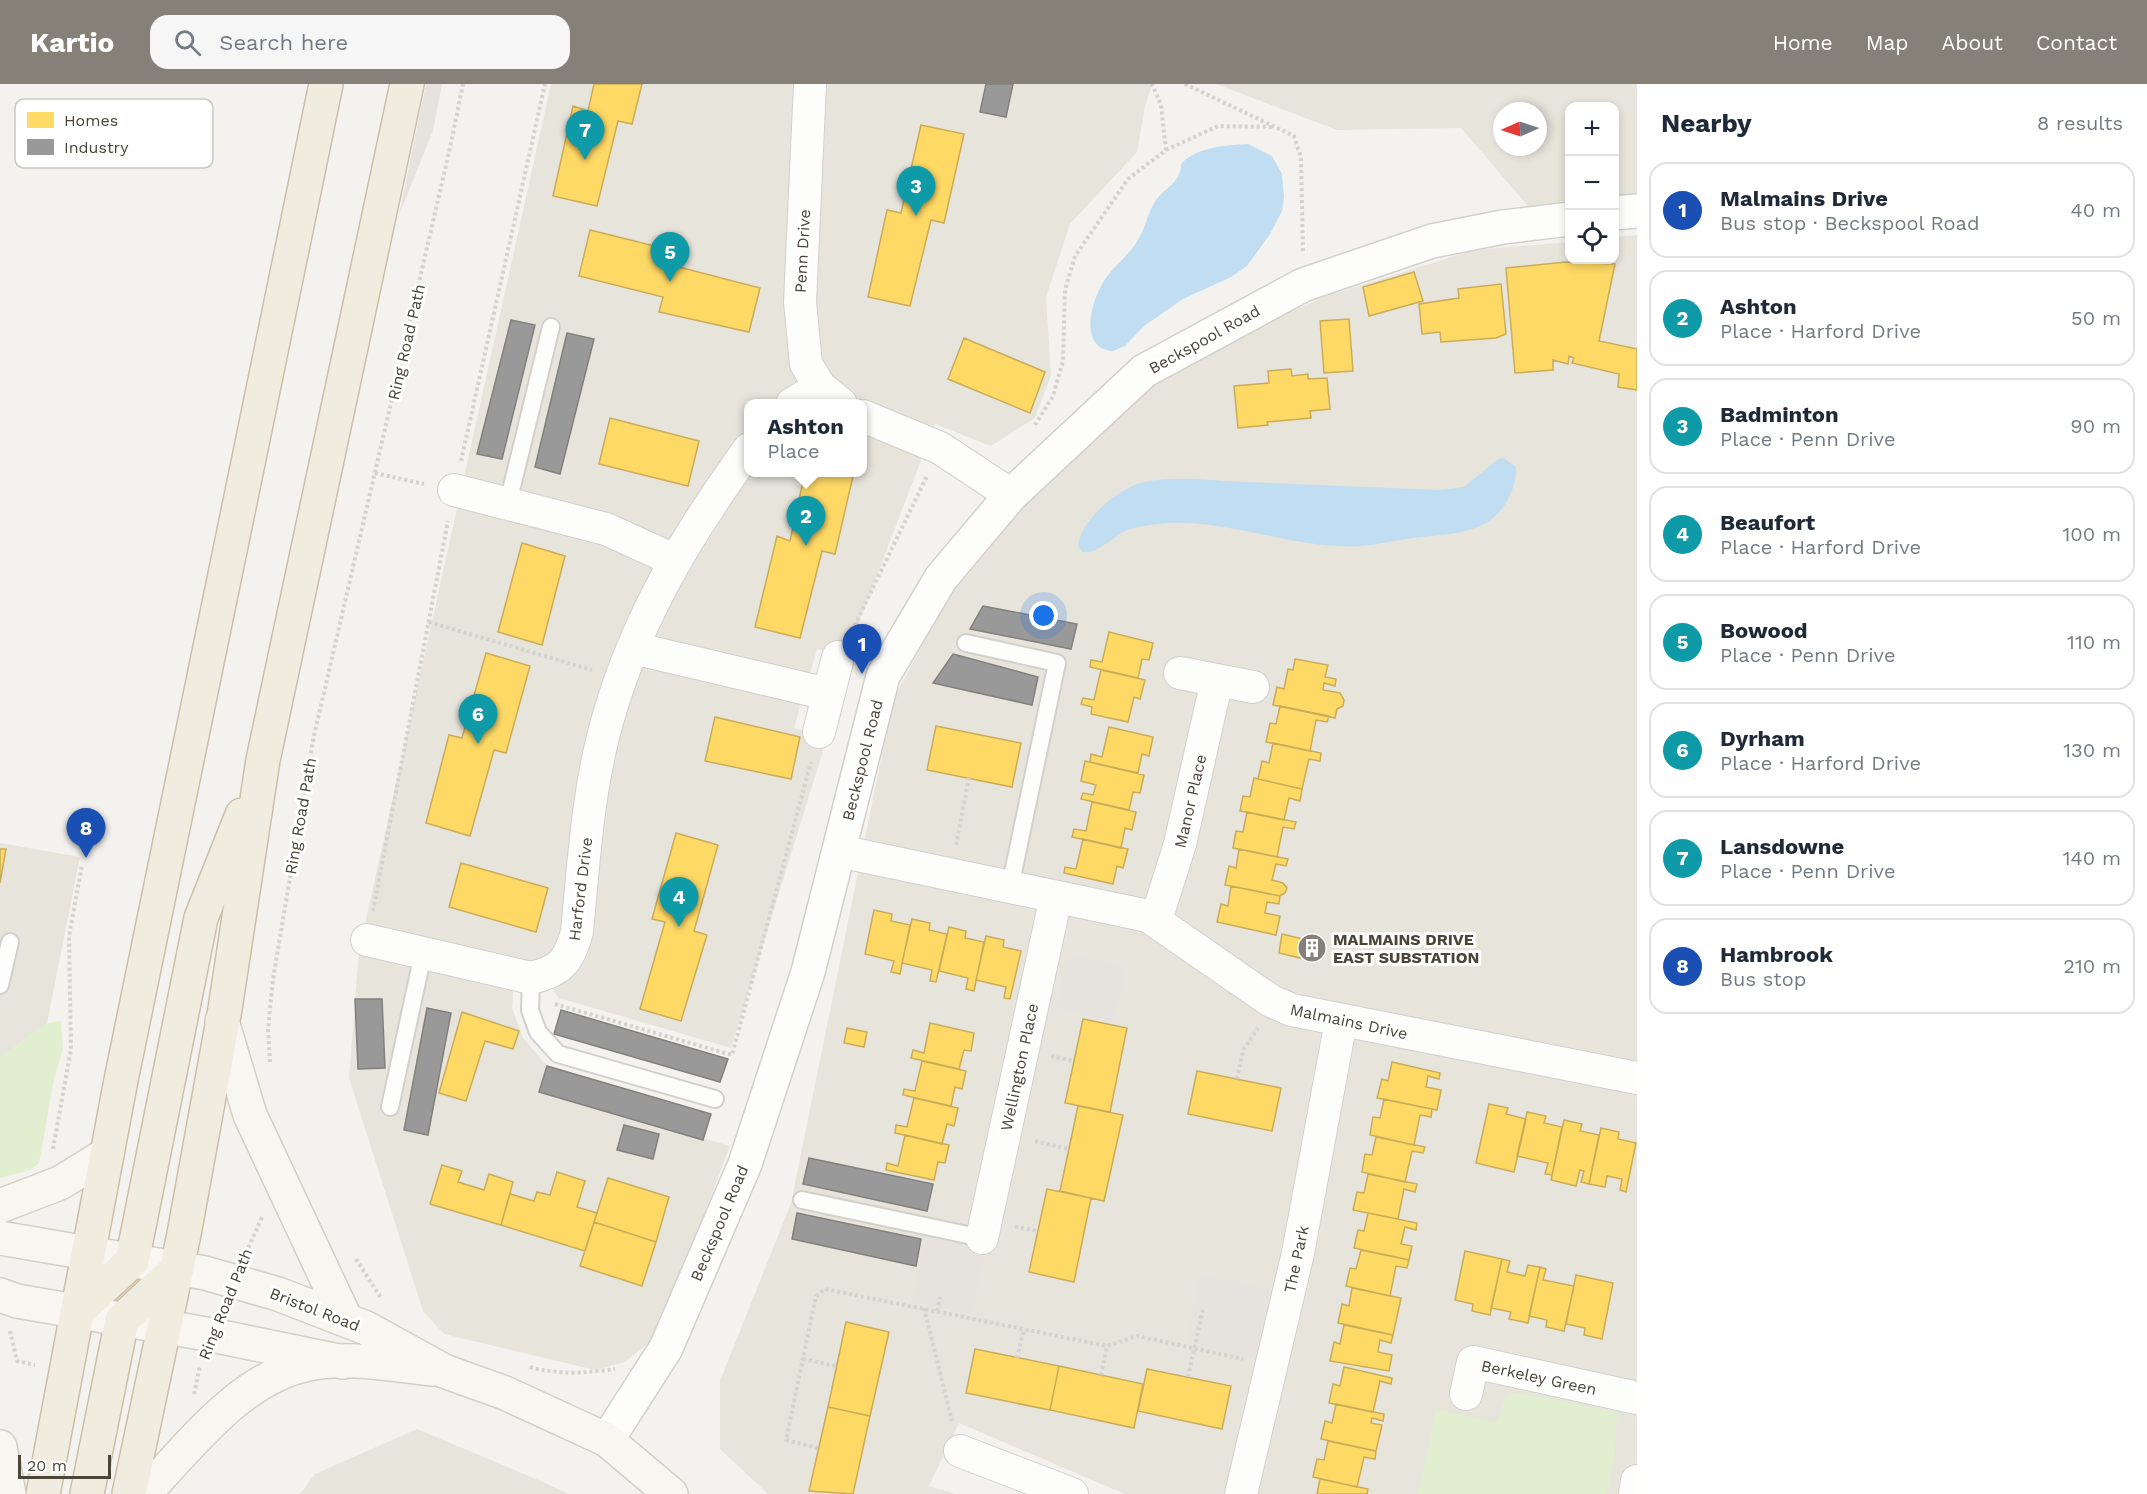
<!DOCTYPE html>
<meta charset="utf-8">
<style>
:root{--surface:#fff;--page:#f6f6f7;--text:#1f2937;--muted:#747a83;--line:#e0e1e3;--accent:#868178}
body{margin:0;font-family:"Work Sans",sans-serif;background:var(--page);color:var(--text)}
.controls{position:absolute;right:18px;top:18px;display:grid;overflow:hidden;border-radius:12px;box-shadow:0 3px 9px #0003}
.controls button{width:54px;height:54px;display:grid;place-items:center;padding:0;border:0;border-bottom:2px solid var(--line);background:var(--surface);color:var(--text);font:30px sans-serif}
.compass{position:absolute;left:1493px;top:18px;width:54px;height:54px;border-radius:50%;background:var(--surface);box-shadow:0 3px 9px #0003;rotate:267deg}
.scale{position:absolute;left:18px;bottom:15px;width:93px;box-sizing:border-box;padding-left:6px;border:3px solid #4b4439;border-top:0;font-size:16px;line-height:21px;white-space:nowrap;color:#4b4439;-webkit-text-stroke:4px #fff;paint-order:stroke}
.you{position:absolute;left:1044px;top:532px;width:21px;height:21px;margin:-15px;border:4px solid #fff;border-radius:50%;background:#1a73e8;box-shadow:0 0 0 9px #1a73e833}
.badge{display:grid;place-items:center;width:39px;height:39px;border-radius:50%;background:var(--accent);color:#fff;font-size:20px;font-weight:700}
.pin{position:absolute;translate:-50% -50px;filter:drop-shadow(0 2px 3px #0008)}
.pin::after{content:'';position:absolute;top:32px;width:21px;height:18px;background:inherit;clip-path:polygon(0 0,100% 0,50% 100%)}
.popup{position:absolute;left:744px;top:315px;width:123px;height:78px;box-sizing:border-box;display:grid;place-content:center;border-radius:12px;background:var(--surface);filter:drop-shadow(0 2px 4px #0005);font-size:20px;white-space:nowrap;color:var(--muted)}
.popup b{font-size:22px;color:var(--text)}
.popup::after{content:'';position:absolute;left:50%;top:100%;margin-left:-12px;border:12px solid transparent;border-top-color:var(--surface)}
.list{margin:0;padding:0;list-style:none}
h2{display:flex;justify-content:space-between;align-items:center;height:78px;margin:0;padding:0 24px;font-size:26px}
h2 small{font-size:20px;font-weight:400;color:var(--muted)}
.list li{display:grid;grid-template-columns:39px 1fr auto;gap:18px;align-items:center;box-sizing:border-box;height:96px;margin:0 12px 12px;padding:0 12px;border:2px solid var(--line);border-radius:18px}
.list b{display:block;font-size:22px;white-space:nowrap}
.list p{margin:0;font-size:20px;white-space:nowrap;color:var(--muted)}
.list em{font-size:20px;font-style:normal;color:var(--muted)}
.icon{flex:none;width:33px;height:33px;fill:none;stroke:currentColor;stroke-width:2;stroke-linecap:round;stroke-linejoin:round}
.map{position:relative;flex:none;width:1637px;height:1410px;overflow:hidden}
header{display:flex;align-items:center;gap:36px;box-sizing:border-box;height:84px;padding:0 30px;background:var(--accent);color:#fff}
header strong{font-size:28px}
nav{display:flex;gap:33px;margin-inline-start:auto;font-size:21px}
.search{width:420px;height:54px;background:var(--page);display:flex;align-items:center;gap:15px;box-sizing:border-box;padding:0 21px;border-radius:18px;color:var(--muted);font-size:22px}
main{display:flex}
aside{flex:1;background:var(--surface)}
.map>svg:first-child{display:block}
.residential{fill:#e7e4dc;fill-rule:evenodd}
.green{fill:#e1eecf}
.parking{fill:#e6e3df}
.water{fill:#c0ddf1}
.homes{fill:#ffd966;stroke:#c9ac58;stroke-width:1.5}
.industry{fill:#999;stroke:#82807c;stroke-width:1.5}
.lines{fill:none;stroke-linecap:round;stroke-linejoin:round}
.service-casing{stroke:#d2d0cb;stroke-width:20}
.minor-casing{stroke:#d2d0cb;stroke-width:34}
.tertiary-casing{stroke:#d2d0cb;stroke-width:36}
.secondary-casing{stroke:#d3cfc5;stroke-width:36}
.trunk-casing{stroke:#ccbfa9;stroke-width:36}
.path{stroke:#d3d2cc;stroke-width:4;stroke-dasharray:3 3;stroke-linecap:butt}
.service{stroke:#fdfdfc;stroke-width:16}
.minor{stroke:#fdfdfc;stroke-width:32}
.tertiary{stroke:#fdfdfc;stroke-width:33}
.secondary{stroke:#f7f6f1;stroke-width:33}
.trunk{stroke:#f0ece0;stroke-width:33}
.labels{text-anchor:middle;stroke-width:6;stroke-linejoin:round;paint-order:stroke}
.street-label{font-size:16px;fill:#4b4439;stroke:#fff}
.poi-label{font-size:16px;font-weight:bold;fill:#4b4439;stroke:#fff;text-anchor:start}
.key{fill:#fff;stroke:#c9c7c4;stroke-width:1.5}
.key-label{font-size:16px;fill:#4b4439}
</style>
<header>
<strong>Kartio</strong>
<div class="search"><svg class="icon" aria-label="search" viewBox="0 0 24 24"><circle cx="10" cy="10" r="6"/><path d="M15 15l6 6"/></svg>Search here</div>
<nav><a>Home</a><a>Map</a><a>About</a><a>Contact</a></nav>
</header>
<main>
<div class="map">
<svg width="1637" height="1410" viewBox="0 0 1637 1410">
<rect width="100%" height="100%" fill="#f4f2ee"/>
<!-- residential -->
<path class="residential" d="M551 0H1152L1145 22 1137 68 1070 140 1046 213 1051 291 1035 334 991 362 935 340 846 572 817 565 794 644 827 654 731 964 559 914 533 880 515 883 512 924 523 954 547 982 539 1008 730 1062 686 1179 651 1257 625 1278 595 1286 444 1250 423 1227 349 994 359 867ZM749 320H863V388H749Z
M1216 0H1637V110L1615 112 1614 22H1570L1569 117 1528 122 1461 44 1337 46ZM1502 27H1538V63H1502Z
M1637 151V1410H1125L959 1339 929 1402 955 1410H768L720 1365V1297L791 1119 893 616 943 523 1013 414 1141 307 1208 265 1324 213 1474 166 1569 158 1570 176H1614L1615 153Z
M0 759 80 773 47 939 0 974Z
M417 1345 536 1395 569 1410H300L315 1390Z"/>
<!-- green -->
<path class="green" d="M61 937 63 965 54 995 39 1079 30 1086 0 1094V974L47 939Z
M1519 1309 1617 1328 1615 1370 1607 1410H1418L1436 1325 1497 1339 1505 1312Z"/>
<!-- parking -->
<path class="parking" d="M426 0H442L433 47 399 131Z
M1067 870 1126 882 1115 937 1056 925Z
M926 1148 987 1160 972 1230 912 1218Z
M1200 1190 1271 1205 1257 1275 1186 1260Z"/>
<!-- water -->
<path class="water" d="M1248 60 1272 72 1282 90 1284 113 1282 127 1270 150 1247 182 1231 193 1183 215 1144 242 1125 262 1113 267C1078 265 1091 217 1104 197 1114 181 1131 170 1139 154 1146 142 1148 128 1156 116 1165 104 1182 97 1181 80 1196 63 1227 61 1248 60Z
M1504 374 1516 383C1517 396 1513 405 1507 417 1487 454 1442 449 1406 455 1383 459 1362 464 1338 462 1280 459 1224 436 1166 439 1155 440 1141 442 1130 445 1114 450 1099 471 1082 468L1078 462C1080 436 1120 403 1144 398 1177 391 1215 397 1248 398 1312 401 1376 403 1440 406L1464 403 1498 375Z"/>
<!-- homes -->
<path class="homes" d="M594 0H642L632 40 618 37 597 122 553 112 573 22 588 27Z
M921 41 964 50 944 139 931 136 910 222 868 213 887 126 901 129Z
M590 146 679 168 675 182 760 204 749 248 659 228 663 213 579 192Z
M1566 178 1615 180 1599 257 1637 265V306L1618 303 1619 290 1572 279 1574 274 1569 272 1568 280 1553 276V286L1515 289 1506 184Z
M1414 188 1423 217 1369 232 1363 203Z
M1501 200 1506 250 1496 254 1441 258 1440 248 1422 250 1419 220 1459 214 1458 205Z
M1349 235 1353 287 1324 289 1320 237Z
M964 254 1045 288 1030 329 948 295Z
M1291 285 1292 292 1308 290V295L1327 294 1330 325 1310 327 1311 334 1267 338 1268 341 1238 344 1234 302 1269 299 1268 287Z
M610 334 699 357 688 402 599 380Z
M805 388H854L835 470 822 467 800 554 755 543 777 452 790 457Z
M522 459 565 472 542 561 498 548Z
M1109 548 1153 559 1149 576 1142 575 1138 594 1090 583 1091 576 1102 578Z
M486 569 530 582 506 669 494 666 470 752 426 739 449 651 462 654Z
M1295 575 1328 581 1325 593 1336 595 1335 602 1324 599 1323 606 1340 609 1344 616 1343 622 1337 625 1335 634 1273 621 1277 603 1284 605 1288 585 1293 586Z
M1101 586 1145 596 1140 615 1134 613 1128 638 1091 630 1092 623 1081 620 1083 614 1094 616Z
M1280 622 1329 632 1327 638 1316 636 1310 667 1266 658 1270 639 1276 640Z
M715 633 800 653 791 695 705 677Z
M936 642 1021 659 1012 703 927 686Z
M1109 643 1153 653 1149 672 1142 670 1138 689 1090 678 1091 670 1102 673Z
M1273 659 1321 669 1320 677 1309 675 1302 705 1258 695 1262 677 1269 679Z
M1085 677 1144 691 1140 709 1133 708 1129 726 1081 715 1083 709 1093 711 1096 701 1081 697Z
M1254 694 1302 705 1300 717 1289 714 1284 736 1240 727 1243 712 1250 713Z
M1092 718 1136 728 1132 746 1125 744 1121 764 1072 753 1074 745 1086 747Z
M1247 728 1296 738 1294 745 1283 743 1277 773 1233 764 1236 747 1243 748Z
M676 749 718 761 694 847 707 851 681 937 640 925 665 838 652 835Z
M1083 755 1128 765 1123 784 1117 782 1113 800 1064 789 1065 783 1076 785Z
M0 765H6L0 799Z
M1239 765 1288 775 1286 782 1276 780 1272 796 1283 799 1287 804 1285 809 1280 812 1225 801 1229 782 1236 784Z
M461 779 548 804 536 848 449 823Z
M1231 802 1280 812 1279 820 1267 818 1265 829 1280 832 1276 851 1217 838 1221 820 1228 822Z
M874 826 892 830 891 837 910 841 900 890 891 888 894 877 865 870Z
M912 835 930 839 929 846 947 850 936 898 930 897 932 886 902 879Z
M949 843 966 847 965 854 984 858 974 907 966 905 968 894 939 887Z
M1282 850 1303 855 1300 874 1279 869Z
M986 852 1004 856 1003 863 1021 867 1010 915 1004 914 1006 903 976 896Z
M1306 857 1320 860 1317 870 1304 868Z
M462 928 519 947 513 965 485 957 466 1017 439 1009Z
M1083 935 1127 944 1110 1028 1065 1019Z
M930 939 974 949 971 967 964 966 959 985 911 974 913 966 924 969Z
M847 944 867 948 864 963 844 959Z
M922 977 966 987 962 1005 955 1003 951 1022 903 1011 904 1005 915 1007Z
M1392 978 1440 989 1439 995 1428 992 1426 1003 1441 1006 1437 1026 1377 1014 1382 995 1388 997Z
M1197 987 1281 1004 1272 1047 1188 1030Z
M914 1014 958 1024 954 1042 947 1040 942 1060 895 1049 896 1041 907 1043Z
M1384 1015 1432 1025 1431 1033 1420 1031 1414 1061 1370 1051 1373 1033 1380 1034Z
M1489 1020 1508 1024 1506 1030 1526 1035 1514 1088 1476 1079Z
M1078 1022 1123 1031 1104 1117 1060 1107Z
M1527 1028 1546 1032 1544 1039 1562 1043 1552 1091 1545 1090 1548 1079 1517 1072Z
M1564 1036 1582 1040 1580 1047 1599 1051 1589 1100 1581 1098 1584 1087 1580 1086 1576 1102 1551 1096Z
M1601 1044 1619 1048 1618 1055 1636 1059 1626 1108 1620 1106 1622 1095 1607 1092 1605 1103 1589 1100Z
M905 1051 949 1061 945 1079 938 1078 934 1096 886 1086 887 1079 898 1082Z
M1376 1053 1425 1063 1423 1069 1412 1067 1405 1098 1362 1088 1365 1070 1372 1071Z
M442 1081 462 1087 458 1098 484 1106 489 1090 513 1098 501 1141 430 1120Z
M557 1088 585 1097 577 1123 597 1129 585 1167 501 1141 510 1110 534 1117 537 1108 550 1111Z
M1368 1090 1417 1100 1415 1108 1404 1105 1398 1135 1353 1126 1357 1108 1364 1109Z
M608 1094 669 1113 656 1158 594 1138Z
M1047 1105 1091 1114 1074 1198 1029 1188Z
M1368 1129 1417 1139 1416 1146 1405 1143 1401 1160 1412 1162 1409 1176 1354 1164 1358 1146 1364 1147Z
M594 1138 656 1158 642 1202 580 1182Z
M1361 1166 1409 1176 1407 1184 1396 1182 1390 1212 1346 1202 1350 1184 1356 1185Z
M1465 1167 1502 1175 1490 1231 1472 1227 1473 1220 1455 1216Z
M1502 1175 1510 1177 1507 1188 1525 1192 1528 1181 1540 1183 1528 1239 1509 1235 1511 1228 1491 1224Z
M1540 1183 1546 1185 1543 1196 1574 1202 1564 1247 1546 1243 1547 1236 1529 1232Z
M1576 1191 1613 1199 1602 1255 1584 1251 1585 1244 1566 1240Z
M1352 1204 1401 1214 1393 1251 1338 1239 1342 1220 1349 1222Z
M846 1238 889 1248 870 1332 828 1323Z
M1344 1241 1393 1251 1391 1259 1380 1256 1378 1268 1392 1271 1389 1287 1330 1277 1334 1258 1340 1260Z
M975 1265 1059 1282 1050 1326 966 1309Z
M1059 1282 1143 1300 1134 1344 1050 1326Z
M1344 1283 1392 1294 1391 1300 1380 1297 1373 1328 1329 1319 1333 1300 1340 1302Z
M1147 1285 1231 1302 1222 1345 1138 1327Z
M1336 1320 1384 1330 1383 1337 1372 1334 1371 1339 1382 1341 1376 1367 1321 1355 1325 1337 1332 1339Z
M828 1323 870 1332 853 1410 809 1407Z
M1328 1357 1376 1367 1375 1375 1364 1373 1357 1403 1313 1393 1317 1375 1324 1376Z
M1320 1395 1368 1405 1367 1410H1317Z"/>
<!-- industry -->
<path class="industry" d="M986 0H1013L1006 33 980 28Z
M511 236 535 241 502 375 477 370Z
M567 249 594 255 560 390 535 383Z
M983 522 1077 540 1071 565 970 545Z
M953 570 1038 593 1032 621 933 599Z
M355 915H382L385 984 358 985Z
M427 924 451 929 428 1051 404 1046Z
M561 926 728 975 720 998 554 950Z
M547 982 711 1030 703 1056 539 1008Z
M624 1041 659 1050 653 1075 617 1066Z
M809 1074 933 1100 927 1127 803 1100Z
M797 1129 921 1155 916 1182 792 1155Z"/>
<g class="lines">
<!-- service casing -->
<g class="service-casing">
<path id="service" d="M508 419 551 243
M966 559 1057 579 1010 803
M531 894 530 926 538 948 558 970 715 1015
M0 901 10 858
M390 1023 423 870
M802 1116 982 1154"/>
</g>
<!-- minor casing -->
<g class="minor-casing">
<path id="minor" d="M810 0 800 218 806 280 820 303 841 320
M792 320 820 303
M863 332 940 364 1011 411
M454 406 606 445 674 476
M633 564 828 610
M1180 589 1253 603
M819 648 838 573
M839 767 1148 832 1271 917 1292 926 1637 994
M1156 836 1180 760 1217 596
M367 856 531 894C561 887 569 877 577 848 584 775 588 701 609 631 638 531 689 448 749 365
M982 1154 1056 813
M1466 1310 1473 1278 1637 1314
M960 1367 1072 1410
M1241 1410 1298 1169 1341 937
M1635 1410 1637 1397"/>
</g>
<!-- tertiary casing -->
<g class="tertiary-casing">
<path id="tertiary" d="M1614 129 1637 127
M607 1356 666 1264 745 1080 808 888 883 592 941 494 1011 411 1144 287 1303 201 1432 157 1503 143 1570 135"/>
</g>
<!-- secondary casing -->
<g class="secondary-casing">
<path id="secondary" d="M222 937 250 1031 346 1236
M0 1122 60 1099 107 1070
M0 1154 205 1189 278 1210 366 1244 444 1287 505 1309 607 1356 671 1410
M0 1211 17 1217 212 1251 343 1278
M0 1363 9 1410
M144 1410C190 1362 240 1294 308 1280 348 1272 392 1281 433 1285"/>
</g>
<!-- trunk casing -->
<g class="trunk-casing">
<path id="trunk" d="M77 1228 132 1177 201 834 242 731
M43 1410 121 996 326 0
M87 1410 122 1236 177 1185
M129 1410 184 1150 225 925 263 676 407 0"/>
</g>
<!-- path -->
<path class="path" d="M1185 0 1294 52 1301 74 1303 168
M1166 66 1218 42 1274 43
M1035 341 1053 312 1063 277 1065 206 1075 172 1128 95 1166 66 1161 21 1152 0
M461 377 545 0
M375 389 424 400
M429 538 592 586
M852 547 927 392
M956 761 969 694
M373 827 448 437
M555 920 732 971 811 678
M1051 972 1074 977
M270 978 268 945 273 895 313 656 450 64 463 0
M1237 995 1243 966 1258 944
M1035 1057 1069 1065
M53 1065 71 965 69 852 82 781
M1015 1143 1038 1147
M246 1169 262 1133
M356 1175 381 1214
M924 1224 952 1337
M937 1227 940 1213
M10 1247 17 1277 35 1281
M1017 1274 1024 1245
M803 1275 837 1282
M530 1283C556 1291 588 1289 615 1285
M1101 1291 1107 1262
M1188 1293 1203 1225
M194 1310 200 1282
M818 1364 786 1356 816 1212 825 1205 1107 1262 1137 1252 1243 1275"/>
<!-- service -->
<use href="#service" class="service"/>
<!-- minor -->
<use href="#minor" class="minor"/>
<!-- tertiary -->
<use href="#tertiary" class="tertiary"/>
<!-- secondary -->
<use href="#secondary" class="secondary"/>
<!-- trunk -->
<use href="#trunk" class="trunk"/>
</g>
<!-- icons -->
<defs>
<g id="building-disc" transform="scale(1.5)"><circle r="9.5" fill="#868178" stroke="#fff"/><path d="M-4-6H4V6H1V3H-1V6H-4ZM-2.5-4.3h1.7v1.8h-1.7ZM.8-4.3h1.7v1.8H.8ZM-2.5-1h1.7V.8h-1.7ZM.8-1h1.7V.8H.8Z" fill="#fff"/></g>
</defs>
<g fill-rule="evenodd">
<use href="#building-disc" x="1312" y="864"/>
</g>
<g class="labels">
<!-- street labels -->
<g class="street-label">
<text transform="translate(802 167) rotate(-87)" y="6">Penn Drive</text>
<text transform="translate(1204 255) rotate(-29)" y="6">Beckspool Road</text>
<text transform="translate(406 258) rotate(-77)" y="6">Ring Road Path</text>
<text transform="translate(862 676) rotate(-76)" y="6">Beckspool Road</text>
<text transform="translate(1190 717) rotate(-77)" y="6">Manor Place</text>
<text transform="translate(300 732) rotate(-80)" y="6">Ring Road Path</text>
<text transform="translate(580 805) rotate(-83)" y="6">Harford Drive</text>
<text transform="translate(1349 937) rotate(12)" y="6">Malmains Drive</text>
<text transform="translate(1019 983) rotate(-78)" y="6">Wellington Place</text>
<text transform="translate(719 1139) rotate(-67)" y="6">Beckspool Road</text>
<text transform="translate(1296 1175) rotate(-78)" y="6">The Park</text>
<text transform="translate(225 1220) rotate(-68)" y="6">Ring Road Path</text>
<text transform="translate(315 1225) rotate(21)" y="6">Bristol Road</text>
<text transform="translate(1539 1293) rotate(12)" y="6">Berkeley Green</text>
</g>
<!-- poi labels -->
<g class="poi-label">
<text x="1333" y="861">MALMAINS DRIVE<tspan x="1333" dy="18">EAST SUBSTATION</tspan></text>
</g>
</g>
<!-- legend -->
<rect x="15" y="15" width="198" height="69" rx="9" class="key"/>
<rect x="27" y="28" width="27" height="16" fill="#ffd966"/>
<rect x="27" y="55" width="27" height="16" fill="#999"/>
<g class="key-label">
<text x="64" y="42">Homes</text>
<text x="64" y="69">Industry</text>
</g>
</svg>
<div class="controls">
<button>+</button>
<button>−</button>
<button><svg class="icon" aria-label="locate" viewBox="0 0 24 24"><circle cx="12" cy="12" r="6"/><path d="M12 2v4M12 18v4M2 12h4M18 12h4"/></svg></button>
</div>
<svg class="compass" viewBox="-18 -18 36 36"><path d="M0-13l5 13h-10z" fill="#e53935"/><path d="M0 13l5-13h-10z" fill="#747a83"/></svg>
<div class="scale">20 m</div>
<div class="you"></div>
<div class="pin badge" style="left:862px;top:590px;background:#1a4fb4">1</div>
<div class="pin badge" style="left:806px;top:462px;background:#0f9aa8">2</div>
<div class="popup"><b>Ashton</b>Place</div>
<div class="pin badge" style="left:916px;top:132px;background:#0f9aa8">3</div>
<div class="pin badge" style="left:679px;top:843px;background:#0f9aa8">4</div>
<div class="pin badge" style="left:670px;top:198px;background:#0f9aa8">5</div>
<div class="pin badge" style="left:478px;top:660px;background:#0f9aa8">6</div>
<div class="pin badge" style="left:585px;top:76px;background:#0f9aa8">7</div>
<div class="pin badge" style="left:86px;top:774px;background:#1a4fb4">8</div>
</div>
<aside>
<h2>Nearby<small>8 results</small></h2>
<ul class="list">
<li><span class="badge" style="background:#1a4fb4">1</span><div><b>Malmains Drive</b><p>Bus stop · Beckspool Road</p></div><em>40 m</em></li>
<li><span class="badge" style="background:#0f9aa8">2</span><div><b>Ashton</b><p>Place · Harford Drive</p></div><em>50 m</em></li>
<li><span class="badge" style="background:#0f9aa8">3</span><div><b>Badminton</b><p>Place · Penn Drive</p></div><em>90 m</em></li>
<li><span class="badge" style="background:#0f9aa8">4</span><div><b>Beaufort</b><p>Place · Harford Drive</p></div><em>100 m</em></li>
<li><span class="badge" style="background:#0f9aa8">5</span><div><b>Bowood</b><p>Place · Penn Drive</p></div><em>110 m</em></li>
<li><span class="badge" style="background:#0f9aa8">6</span><div><b>Dyrham</b><p>Place · Harford Drive</p></div><em>130 m</em></li>
<li><span class="badge" style="background:#0f9aa8">7</span><div><b>Lansdowne</b><p>Place · Penn Drive</p></div><em>140 m</em></li>
<li><span class="badge" style="background:#1a4fb4">8</span><div><b>Hambrook</b><p>Bus stop</p></div><em>210 m</em></li>
</ul>
</aside>
</main>
